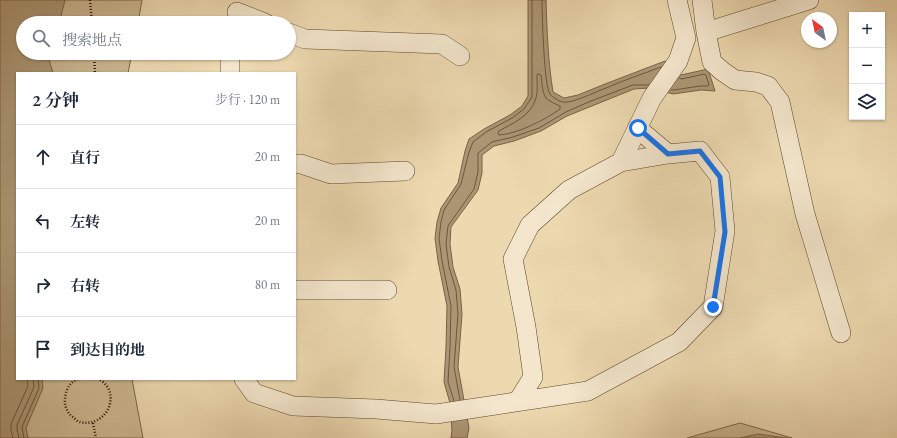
<!DOCTYPE html>
<html lang="zh">
<meta charset="utf-8">
<style>
:root{--surface:#fff;--page:#f6f6f7;--text:#1f2937;--muted:#747a83;--line:#e0e1e3}
body{margin:0;font-family:"EB Garamond","Noto Serif SC",serif;background:var(--page);color:var(--text)}
.controls{position:absolute;right:12px;top:12px;display:grid;overflow:hidden;border-radius:0px;box-shadow:0 1px 3px #0004}
.controls button{width:36px;height:36px;display:grid;place-items:center;padding:0;border:0;border-bottom:1px solid var(--line);background:var(--surface);color:var(--text);font:20px sans-serif}
.compass{position:absolute;left:801px;top:12px;width:36px;height:36px;border-radius:50%;background:var(--surface);box-shadow:0 1px 3px #0004;rotate:327deg}
.stop{position:absolute;width:12px;height:12px;margin:-9px;border:3px solid #1a73e8;border-radius:50%;background:#fff}
.stop.end{background:#1a73e8;border-color:#fff;box-shadow:0 1px 4px #0008}
.list{margin:0;padding:0;list-style:none}
h2{display:flex;justify-content:space-between;align-items:center;height:52px;margin:0;padding:0 16px;font-size:17px}
h2 small{font-size:13px;font-weight:400;color:var(--muted)}
.list li{display:grid;grid-template-columns:26px 1fr auto;gap:12px;align-items:center;box-sizing:border-box;height:64px;padding:0 16px;border-top:1px solid var(--line)}
.list b{display:block;font-size:15px;white-space:nowrap}
.list em{font-size:13px;font-style:normal;color:var(--muted)}
.icon{flex:none;width:22px;height:22px;fill:none;stroke:currentColor;stroke-width:2;stroke-linecap:round;stroke-linejoin:round}
.map{position:relative;flex:none;width:897px;height:438px;overflow:hidden}
.search{position:absolute;background:var(--surface);box-shadow:0 1px 3px #0004;left:16px;top:16px;width:280px;height:44px;display:flex;align-items:center;gap:10px;box-sizing:border-box;padding:0 14px;border-radius:22px;color:var(--muted);font-size:15px}
.panel{position:absolute;background:var(--surface);box-shadow:0 1px 3px #0004;left:16px;top:72px;width:280px;height:308px;border-radius:0px}
.map>svg:first-child{display:block}
.green{fill:#ccb892;stroke:#7c6649}
.water{fill:#ab9674;stroke:#786246}
.lines{fill:none;stroke-linecap:round;stroke-linejoin:round}
.shore{stroke:#6c563a;stroke-width:1}
.minor-casing{stroke:#5c462c;stroke-width:20}
.path{stroke:#2c1500;stroke-width:2.5;stroke-dasharray:1 2;stroke-linecap:butt}
.minor{stroke:#f3e6cc;stroke-width:19}
.route{stroke:#1a73e8;stroke-width:5}
</style>
<div class="map">
<svg width="897" height="438" viewBox="0 0 897 438">
<rect width="100%" height="100%" fill="#edd9b0"/>
<filter id="stains"><feTurbulence type="fractalNoise" baseFrequency=".005" numOctaves="4"/><feColorMatrix values="0 0 0 0 .2 0 0 0 0 .09 0 0 0 0 .02 0 0 0 .5 -.17"/></filter>
<radialGradient id="worn" r=".72"><stop offset=".6" stop-color="#630" stop-opacity="0"/><stop offset="1" stop-color="#630" stop-opacity=".3"/></radialGradient>
<!-- green -->
<path class="green" d="M0 0H142L138 23H23V53H132L128 73H17V379H132L143 438H0Z
M740 423 792 438H687Z"/>
<!-- water -->
<path class="water" d="M0 0H65L61 16 57 23H23V53H47L53 73H17V379H42L43 388 26 428 28 438H30H0Z
M528 0H546C547 31 548 61 553 92L564 98 578 95 605 84 665 61 681 75 708 69 715 91 701 90 673 94 649 88 634 89 567 116 541 131 514 141 494 146 482 155V173L478 190 451 227 450 244 453 267 460 289 462 314 458 367 469 428 467 438H451L452 430 450 403 444 382 446 347 447 306 438 261 435 238 437 222 441 208 458 183 465 151 469 139 484 129 510 115 522 106 528 96Z
M758 434 786 438H740Z"/>
<g class="lines">
<!-- shore -->
<path class="shore" d="M542 0C542 13 544 87 550 94 552 97 560 102 563 102 572 104 597 91 606 88 624 80 643 74 661 67
M538 74 541 75C542 82 542 92 546 98 549 101 555 104 560 106V109C545 120 517 134 499 135L498 133 499 131C513 123 531 116 536 98 538 91 537 83 537 76Z
M671 90H674L700 86H707L709 85 706 75 704 74 682 79 679 78
M460 400 454 367 458 314 456 290 449 267 446 244 448 226 474 189 478 172V153L492 142 513 137 539 128 566 112 591 101 633 85H649
M454 401 448 382 450 347 451 306 442 261 439 238 441 222 444 210 461 184 469 152 473 142 486 132 512 118 524 109 532 97V0
M13 438 11 430V424L28 386 27 379
M19 438 17 429V425L34 387 33 379
M24 438 22 427 39 388 38 379"/>
<!-- minor casing -->
<g class="minor-casing">
<path id="minor" d="M702 0 706 32 809 0
M237 12 265 23
M706 32 712 62 722 71 735 80 756 82 768 86 780 102 805 214 841 333
M289 33 305 39 442 44 460 56
M230 73V53
M637 128 668 154
M295 164H301L331 174 405 171
M295 290H387
M244 379 254 393 293 406 376 409 436 414 588 391 679 342 713 307 725 231 720 177 700 151 668 154 621 162
M518 401 533 377 526 327 513 259 530 225 569 190 621 162 652 98 678 61 686 38 677 0"/>
</g>
<!-- path -->
<path class="path" d="M90 0 92 23
M94 53 95 73
M78 379C70 382 66 389 65 398 64 405 67 413 73 417 75 419 78 422 80 422 99 427 116 408 109 390 108 386 102 381 99 379
M93 423 96 438"/>
<!-- minor -->
<use href="#minor" class="minor"/>
</g>
<g class="lines">
<!-- route -->
<path class="route" d="M638 128 668 154 700 151 720 177 725 232 713 307"/>
</g>
<rect width="100%" height="100%" filter="url(#stains)"/>
<rect width="100%" height="100%" fill="url(#worn)"/>
</svg>
<div class="controls">
<button>+</button>
<button>−</button>
<button><svg class="icon" aria-label="layers" viewBox="0 0 24 24"><path d="M12 4l9 5-9 5-9-5zM3 14l9 5 9-5"/></svg></button>
</div>
<svg class="compass" viewBox="-18 -18 36 36"><path d="M0-13l5 13h-10z" fill="#e53935"/><path d="M0 13l5-13h-10z" fill="#747a83"/></svg>
<div class="stop" style="left:638px;top:128px"></div>
<div class="stop end" style="left:713px;top:307px"></div>
<div class="search"><svg class="icon" aria-label="search" viewBox="0 0 24 24"><circle cx="10" cy="10" r="6"/><path d="M15 15l6 6"/></svg>搜索地点</div>
<section class="panel">
<h2>2 分钟<small>步行 · 120 m</small></h2>
<ul class="list">
<li><svg class="icon" aria-label="ahead" viewBox="0 0 24 24"><path d="M12 20V5M6 11l6-6 6 6"/></svg><div><b>直行</b></div><em>20 m</em></li>
<li><svg class="icon" aria-label="left" viewBox="0 0 24 24"><path d="M17 20v-9H6M10 6l-5 5 5 5"/></svg><div><b>左转</b></div><em>20 m</em></li>
<li><svg class="icon" aria-label="right" viewBox="0 0 24 24"><path d="M7 20v-9h11M14 6l5 5-5 5"/></svg><div><b>右转</b></div><em>80 m</em></li>
<li><svg class="icon" aria-label="arrive" viewBox="0 0 24 24"><path d="M6 21V4h12l-3 4 3 4H6"/></svg><div><b>到达目的地</b></div></li>
</ul>
</section>
</div>
